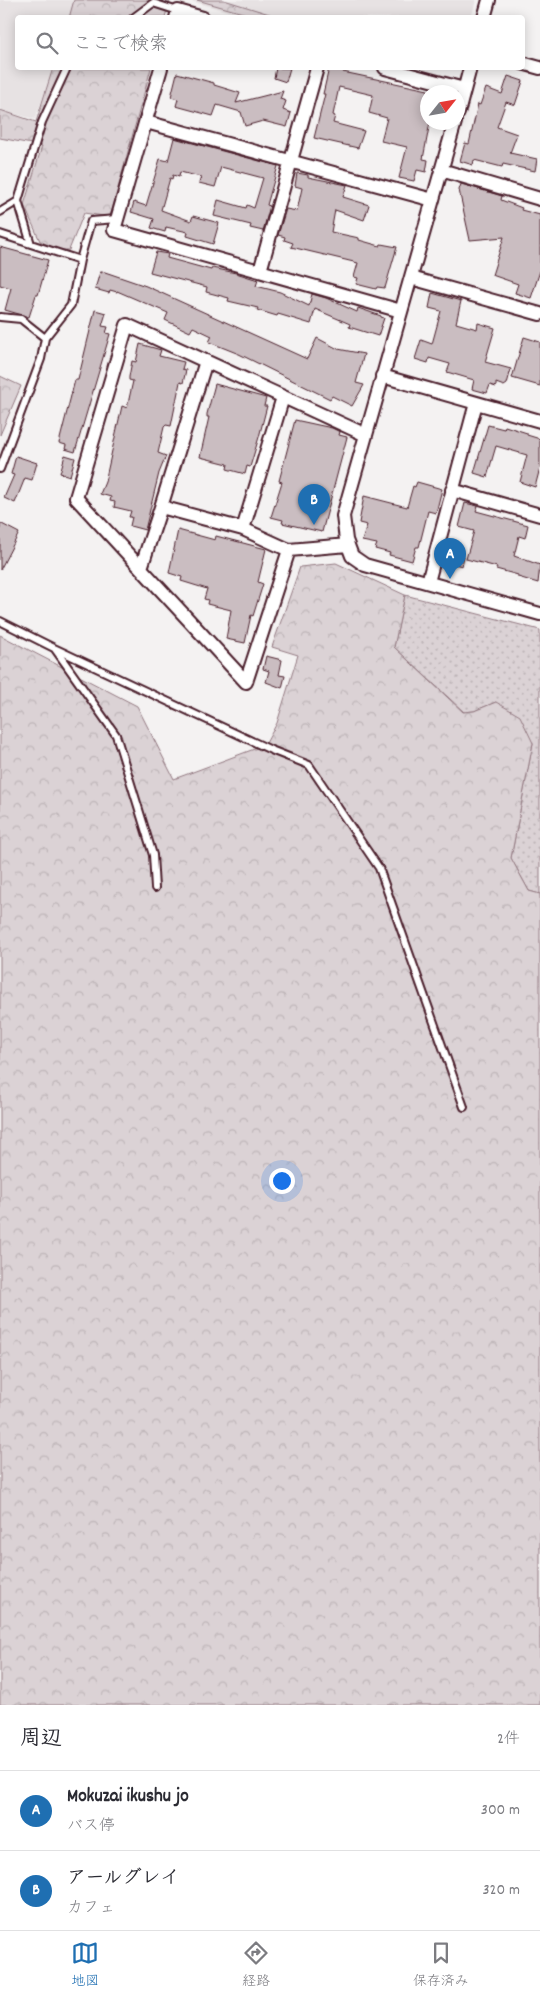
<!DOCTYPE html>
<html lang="ja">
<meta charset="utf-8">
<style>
:root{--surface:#fff;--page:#f7f7f7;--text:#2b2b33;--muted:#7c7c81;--line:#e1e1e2;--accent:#1f6fb2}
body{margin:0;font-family:Dekko,"Klee One",sans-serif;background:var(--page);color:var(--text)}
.compass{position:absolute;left:420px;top:85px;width:45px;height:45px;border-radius:50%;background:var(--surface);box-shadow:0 2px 12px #0003;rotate:59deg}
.you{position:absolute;left:281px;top:1180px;width:18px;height:18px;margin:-12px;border:4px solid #fff;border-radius:50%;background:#1a73e8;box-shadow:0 0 0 8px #1a73e833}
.badge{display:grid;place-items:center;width:32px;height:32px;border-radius:50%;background:var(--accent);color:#fff;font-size:16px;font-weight:700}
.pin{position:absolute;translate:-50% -41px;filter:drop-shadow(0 1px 2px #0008)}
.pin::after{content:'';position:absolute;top:26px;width:18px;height:15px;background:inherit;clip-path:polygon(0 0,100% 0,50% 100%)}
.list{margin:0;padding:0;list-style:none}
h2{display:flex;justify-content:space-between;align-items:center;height:65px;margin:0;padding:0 20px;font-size:21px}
h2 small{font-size:16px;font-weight:400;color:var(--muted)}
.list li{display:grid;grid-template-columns:32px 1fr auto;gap:15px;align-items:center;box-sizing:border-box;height:80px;padding:0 20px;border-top:1px solid var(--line)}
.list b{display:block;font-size:19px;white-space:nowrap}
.list p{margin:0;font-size:16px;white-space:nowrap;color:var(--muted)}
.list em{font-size:16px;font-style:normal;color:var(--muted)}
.icon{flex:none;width:28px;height:28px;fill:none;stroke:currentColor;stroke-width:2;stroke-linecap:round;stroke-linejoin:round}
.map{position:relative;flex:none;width:540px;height:1705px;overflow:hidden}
.search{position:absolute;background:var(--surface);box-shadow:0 2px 12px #0003;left:15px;right:15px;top:15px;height:55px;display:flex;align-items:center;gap:12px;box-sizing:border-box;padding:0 18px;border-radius:5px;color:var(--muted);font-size:19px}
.sheet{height:225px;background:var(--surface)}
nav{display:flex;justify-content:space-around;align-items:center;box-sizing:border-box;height:70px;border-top:1px solid var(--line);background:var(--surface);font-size:14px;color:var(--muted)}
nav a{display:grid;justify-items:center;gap:2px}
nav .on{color:var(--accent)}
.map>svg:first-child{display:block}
.built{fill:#e7e2e3}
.grass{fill:url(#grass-dots);stroke:#927880}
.forest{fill:url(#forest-crowns);stroke:#927880}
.building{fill:#cabdc1;stroke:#4a1f2b}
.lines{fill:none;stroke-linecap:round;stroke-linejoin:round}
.lane-casing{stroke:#4a1f2b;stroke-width:10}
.street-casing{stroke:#4a1f2b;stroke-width:16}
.lane{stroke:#fff;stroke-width:6}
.street{stroke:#fff;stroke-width:12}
</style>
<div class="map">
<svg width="540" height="1705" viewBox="0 0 540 1705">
<defs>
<pattern id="grass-dots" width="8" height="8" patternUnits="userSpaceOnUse" patternTransform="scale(1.25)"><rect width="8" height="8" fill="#dbd2d5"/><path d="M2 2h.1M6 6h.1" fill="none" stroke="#bdb4b7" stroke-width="1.8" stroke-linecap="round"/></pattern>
<pattern id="forest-crowns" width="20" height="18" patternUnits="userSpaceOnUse" patternTransform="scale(1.25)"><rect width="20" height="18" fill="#dbd2d5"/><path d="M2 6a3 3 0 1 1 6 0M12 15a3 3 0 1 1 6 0" fill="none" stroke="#bdb4b7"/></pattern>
</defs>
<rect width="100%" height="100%" fill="#f4f2f2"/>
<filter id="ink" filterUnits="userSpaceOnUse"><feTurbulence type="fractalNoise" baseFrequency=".02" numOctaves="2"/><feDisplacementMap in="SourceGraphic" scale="10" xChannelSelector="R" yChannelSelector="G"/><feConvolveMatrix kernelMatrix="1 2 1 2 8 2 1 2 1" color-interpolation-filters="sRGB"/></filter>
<g filter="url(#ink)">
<!-- built -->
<path class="built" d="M0 0H78L72 17 18 18V68H54L35 119 0 111Z
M187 0H476L471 18 247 17Z"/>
<!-- grass -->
<path class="grass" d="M405 595 540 630V894L529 891 511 858 533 743 496 702 474 711 464 712 394 647Z"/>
<!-- forest -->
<path class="forest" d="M74 0H170L165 17 69 18Z
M197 0H224L279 17H257Z
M53 68H151L110 217 84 213 69 250H58L40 241 24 205 42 146 0 138V110L36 122Z
M0 376 21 386 0 435Z
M336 563 405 595 394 647 463 712 474 711 496 702 520 716 533 743 511 858 529 891 540 894V1705H0V635L137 706 174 779 265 745 277 723 298 655 272 647 300 567Z"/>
<!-- building -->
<path class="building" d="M276 68H290L286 82 274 78Z
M329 68H344L343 72 428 90V122H430L423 159 428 160 426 172 417 170 414 181 399 178 407 147 381 141 387 118 369 113 373 95 339 87 333 115 335 116 333 123 364 131 358 148 314 138 325 94H323Z
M177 73 214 83V85L240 93 236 103 283 91 280 99 286 101 283 110 291 113 287 127 263 121 245 126 241 112 217 105 213 116 176 106 178 99 171 97Z
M508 76 523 81 515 105 506 102 497 127 517 134 510 153 537 159 535 171 503 164 502 167 474 160 473 165 460 161 465 143 469 144 478 104 480 105 486 88 502 94Z
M174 138 278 166 267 205 270 206 263 231 250 228 251 225 214 216 218 200 246 208 247 205 254 208 263 178 221 167 215 187 199 183 201 177 180 172 179 177 173 175 172 179 170 178 161 210 191 221 193 216 219 223 213 244 187 236 188 232 166 227 165 232 151 228 154 219 131 212 134 202 146 206 160 159 168 161Z
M297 173 308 175V177L347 185 343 197 369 205 364 220 335 210 331 232 359 238V240L380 246 381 244 397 247 385 288 377 287 376 289 356 284 358 278 354 277 358 263 291 247 293 243 284 240 285 237 278 235 286 209 297 211 302 188 295 186Z
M461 184 502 196 501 200 522 208 521 210 540 215V271L531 298 515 293 518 284 492 275 504 237 470 240 459 190Z
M0 247 48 260 38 295H36L29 317 5 310 11 288 0 285Z
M156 252 168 254 167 258 211 270 212 268 236 273 258 280 256 286 280 292 309 306 312 294 326 298 357 312 358 308 381 316V317L384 318 378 336 349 327 350 324 315 309 311 324 278 314 277 316 257 310 258 308 228 301 229 298 206 292 207 287 150 272Z
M102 271 146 286 307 359 317 338 338 349 364 354 356 383 364 385 352 406 332 396 330 399 239 354 209 342 212 336 193 327 190 332 165 320 168 313 117 291V292L110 290 109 293 95 289 100 272 102 273Z
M432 293 461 301 456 323 477 329 478 323 495 328 485 362 511 369 507 384 504 386 496 383V387L490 385 487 393 472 389 474 380 447 372 450 364 429 358 428 363 415 359 421 340 432 344 441 311 429 308Z
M95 310 106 313 102 326 108 327 106 333 110 334 75 452 65 449 66 445 59 443 75 380H78Z
M524 337 540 342V386L512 378Z
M140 344 161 350 159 356 184 362 182 369 186 370 183 383 180 382 171 426 166 425 164 427 158 453 166 456 159 473 145 530 130 526 132 517H129L131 511 114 507 115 502 110 501 111 497 100 494 105 482 122 406 127 408 133 381 129 380V377L132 361 136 362Z
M215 384 266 398 264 406H267L259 437 250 467 247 466 245 474 227 469 228 464 200 457 209 417H207V414Z
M295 420 332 428 340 432 339 435 347 437 322 532 282 523 283 520 271 517 282 482 279 481Z
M488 425 504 429 505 426 527 433V435L540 439V468L535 487 520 482 527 455 496 446 487 477 474 473Z
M65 455 75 458 70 476 60 473Z
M16 456 37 463 32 480 25 478 15 503 4 498 14 475 11 474Z
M417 482 442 489 436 513 428 511 419 547H416L412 561 389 555 390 553 375 549 377 544 362 541 367 525 359 523 364 496 407 507 413 486 415 487Z
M465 503 478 506 476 511 528 525 525 538 519 536 514 556 540 565 538 583 518 577V575L496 569 497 567 466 559 474 531 459 527Z
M0 523 19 533 0 570Z
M178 530 215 540 216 536 266 549 258 582 263 584 253 616 251 615 245 643 226 639 231 610 207 604 208 600 204 599 207 589 181 581 182 577 169 573Z
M446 551 464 556 462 566 443 561Z
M266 656 282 660 279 675 285 676 282 688 266 682 269 671 263 669Z"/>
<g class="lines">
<!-- lane casing -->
<g class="lane-casing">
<path id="lane" d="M133 18 153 3 178 11
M18 201 42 122 67 68
M0 212 18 201 31 244
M0 234 80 260 71 305 45 338
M80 260 91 221 117 219
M0 317 21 319 45 338 41 359 0 469
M0 621 54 648 271 750 309 765 379 868 464 1107
M55 649 116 735 153 855 155 888"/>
</g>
<!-- street casing -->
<g class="street-casing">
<path id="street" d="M176 18 178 11 203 18
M484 18 489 0
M522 63 540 68
M161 68 114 230 401 311
M385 68 464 89
M458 113 470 68
M146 122 433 200
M455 122 343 516 346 540 352 556 365 565 540 614
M441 170 540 199
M260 271 317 68
M411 278 540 314
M382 376 540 421
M452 490 540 515
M161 507 243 529 289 550 348 545
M243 529 283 397
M289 550 246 682 76 498 127 325 366 435
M141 568 161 507 206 361
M428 582 476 403"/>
</g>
<!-- lane -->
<use href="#lane" class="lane"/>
<!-- street -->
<use href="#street" class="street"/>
</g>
</g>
</svg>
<svg class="compass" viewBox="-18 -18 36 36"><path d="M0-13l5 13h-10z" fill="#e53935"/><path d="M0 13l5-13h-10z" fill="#7c7c81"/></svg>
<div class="you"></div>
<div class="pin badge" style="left:450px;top:579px">A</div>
<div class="pin badge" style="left:314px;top:525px">B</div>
<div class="search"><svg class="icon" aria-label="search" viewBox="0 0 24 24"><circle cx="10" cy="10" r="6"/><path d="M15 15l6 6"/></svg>ここで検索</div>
</div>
<section class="sheet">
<h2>周辺<small>2件</small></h2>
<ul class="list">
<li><span class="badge">A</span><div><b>Mokuzai ikushu jo</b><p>バス停</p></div><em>300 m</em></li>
<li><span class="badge">B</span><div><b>アールグレイ</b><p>カフェ</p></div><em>320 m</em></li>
</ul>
</section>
<nav>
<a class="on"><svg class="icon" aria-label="map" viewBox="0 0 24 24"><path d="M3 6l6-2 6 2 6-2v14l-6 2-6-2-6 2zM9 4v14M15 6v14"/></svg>地図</a>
<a><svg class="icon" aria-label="directions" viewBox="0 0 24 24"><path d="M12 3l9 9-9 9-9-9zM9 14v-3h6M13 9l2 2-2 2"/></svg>経路</a>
<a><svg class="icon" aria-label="saved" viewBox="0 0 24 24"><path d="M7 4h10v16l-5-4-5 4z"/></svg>保存済み</a>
</nav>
